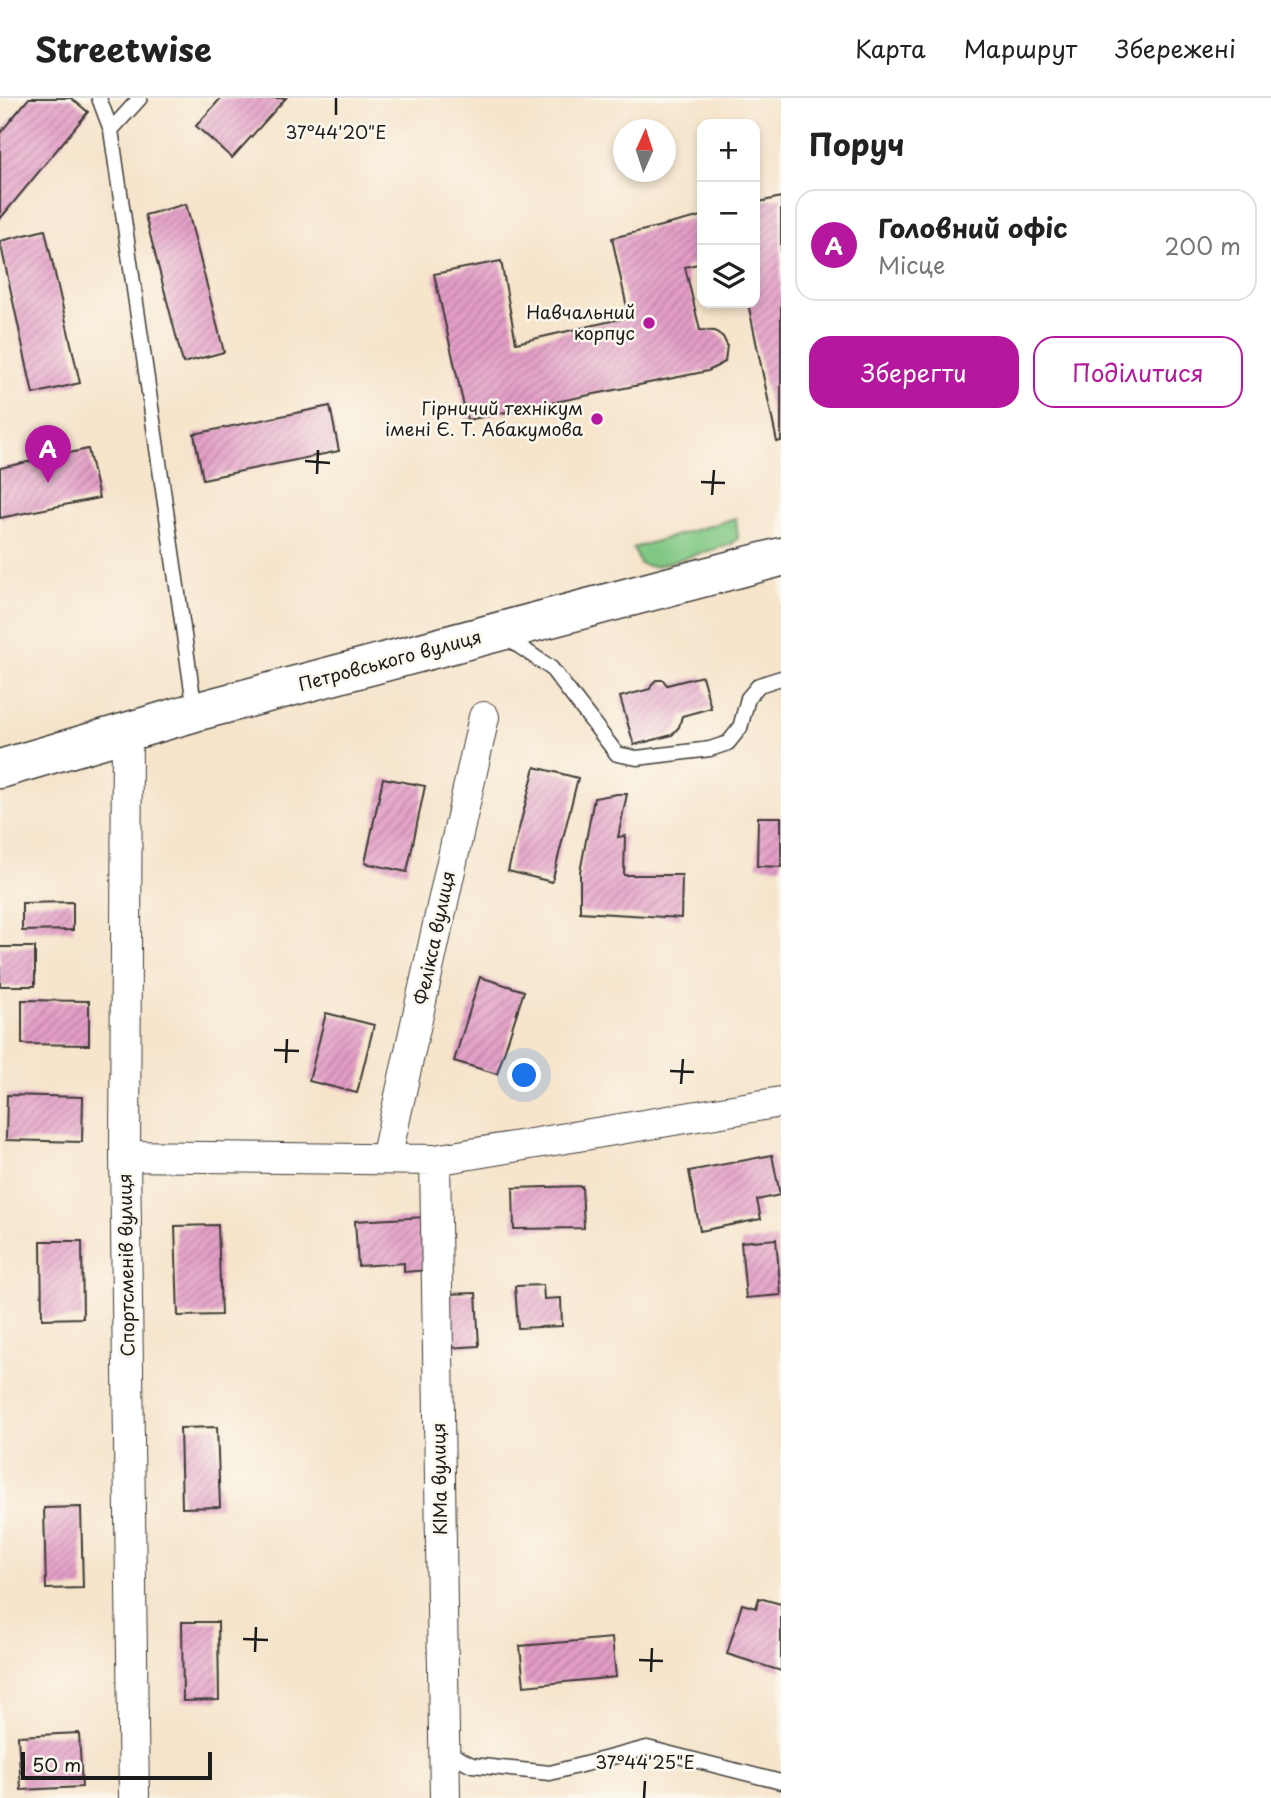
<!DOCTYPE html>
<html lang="uk">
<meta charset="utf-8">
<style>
:root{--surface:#fff;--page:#f2f2f2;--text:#222;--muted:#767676;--line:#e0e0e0;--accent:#b5179e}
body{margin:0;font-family:"Playpen Sans",sans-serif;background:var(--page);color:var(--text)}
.controls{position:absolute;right:21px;top:21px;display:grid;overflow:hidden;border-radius:14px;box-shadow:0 4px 10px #0003}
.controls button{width:63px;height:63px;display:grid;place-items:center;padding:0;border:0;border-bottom:2px solid var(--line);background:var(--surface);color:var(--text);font:35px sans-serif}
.compass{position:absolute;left:613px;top:21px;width:63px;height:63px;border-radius:50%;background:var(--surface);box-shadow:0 4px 10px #0003;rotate:3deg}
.scale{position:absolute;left:21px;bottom:18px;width:191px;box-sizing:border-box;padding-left:7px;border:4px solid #1c1c1c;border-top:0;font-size:19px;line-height:24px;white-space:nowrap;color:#1c1c1c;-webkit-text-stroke:5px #fbf7ec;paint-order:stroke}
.you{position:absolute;left:525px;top:978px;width:24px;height:24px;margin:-18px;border:5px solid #fff;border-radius:50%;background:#1a73e8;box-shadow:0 0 0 10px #1a73e833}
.badge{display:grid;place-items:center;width:46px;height:46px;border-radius:50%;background:var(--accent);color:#fff;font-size:23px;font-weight:700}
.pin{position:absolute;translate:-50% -58px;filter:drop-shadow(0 2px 4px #0008)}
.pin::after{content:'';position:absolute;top:37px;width:24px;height:21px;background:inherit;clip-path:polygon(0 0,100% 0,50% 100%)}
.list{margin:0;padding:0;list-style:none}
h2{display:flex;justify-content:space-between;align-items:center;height:91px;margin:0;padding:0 28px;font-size:30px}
h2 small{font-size:23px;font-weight:400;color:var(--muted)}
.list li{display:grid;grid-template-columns:46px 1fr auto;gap:21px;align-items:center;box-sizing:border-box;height:112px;margin:0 14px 14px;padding:0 14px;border:2px solid var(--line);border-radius:21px}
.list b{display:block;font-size:26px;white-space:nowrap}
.list p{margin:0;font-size:23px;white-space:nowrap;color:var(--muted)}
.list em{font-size:23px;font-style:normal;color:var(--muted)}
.actions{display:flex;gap:14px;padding:21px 28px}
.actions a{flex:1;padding:16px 0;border:2px solid var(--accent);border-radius:21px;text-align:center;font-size:24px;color:var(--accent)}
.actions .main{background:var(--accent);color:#fff}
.icon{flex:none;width:38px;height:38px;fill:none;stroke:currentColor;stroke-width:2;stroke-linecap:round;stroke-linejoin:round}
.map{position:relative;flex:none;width:781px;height:1700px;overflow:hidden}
header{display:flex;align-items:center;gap:42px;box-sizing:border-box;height:98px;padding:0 35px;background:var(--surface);border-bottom:2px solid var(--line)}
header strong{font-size:33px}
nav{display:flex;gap:38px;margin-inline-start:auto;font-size:24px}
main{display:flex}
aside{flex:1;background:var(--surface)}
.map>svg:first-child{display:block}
.green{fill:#80c783;stroke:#4e7250;stroke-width:2}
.building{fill:url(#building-hatch)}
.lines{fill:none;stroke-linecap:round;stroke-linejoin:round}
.lane-casing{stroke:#3d3a36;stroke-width:17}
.street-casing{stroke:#3d3a36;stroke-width:32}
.secondary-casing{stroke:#3d3a36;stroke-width:41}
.lane{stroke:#fff;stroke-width:14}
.street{stroke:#fff;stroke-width:30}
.secondary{stroke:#fff;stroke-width:38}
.ticks{fill:none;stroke:#1c1c1c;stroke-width:2.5}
.poi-dot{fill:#b5179e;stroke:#fbf7ec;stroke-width:2.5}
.labels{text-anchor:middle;stroke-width:5;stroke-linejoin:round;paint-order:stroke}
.poi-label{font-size:18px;fill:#1c1c1c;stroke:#fbf7ec;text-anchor:end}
.street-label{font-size:18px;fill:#1c1c1c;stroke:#fbf7ec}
.ticks-label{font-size:18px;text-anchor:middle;fill:#1c1c1c;stroke:#fbf7ec;stroke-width:5;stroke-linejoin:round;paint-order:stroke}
</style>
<header>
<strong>Streetwise</strong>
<nav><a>Карта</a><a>Маршрут</a><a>Збережені</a></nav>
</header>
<main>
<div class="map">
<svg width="781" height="1700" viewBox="0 0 781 1700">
<defs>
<pattern id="building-hatch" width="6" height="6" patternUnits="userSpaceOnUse" patternTransform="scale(1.75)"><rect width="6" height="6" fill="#e39dc6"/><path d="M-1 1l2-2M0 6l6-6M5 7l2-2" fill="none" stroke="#b77fa0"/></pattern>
</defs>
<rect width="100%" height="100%" fill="#fbf7ec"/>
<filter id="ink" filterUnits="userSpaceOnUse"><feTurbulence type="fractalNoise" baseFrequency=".0143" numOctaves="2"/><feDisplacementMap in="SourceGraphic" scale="14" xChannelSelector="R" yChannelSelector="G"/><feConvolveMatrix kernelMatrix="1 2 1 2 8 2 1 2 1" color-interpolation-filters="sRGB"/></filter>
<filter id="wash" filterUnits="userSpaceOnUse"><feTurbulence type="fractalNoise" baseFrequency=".00686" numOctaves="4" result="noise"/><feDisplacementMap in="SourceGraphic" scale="28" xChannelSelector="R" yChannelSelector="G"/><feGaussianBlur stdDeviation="1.57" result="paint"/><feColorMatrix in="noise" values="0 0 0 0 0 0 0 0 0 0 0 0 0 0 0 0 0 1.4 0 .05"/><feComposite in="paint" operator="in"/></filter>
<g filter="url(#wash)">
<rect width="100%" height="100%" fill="#f6e4cb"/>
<!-- green -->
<path class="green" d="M736 420 738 440 732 446 653 469 640 466 633 450Z"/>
<g id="blocks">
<!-- building -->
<path class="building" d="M29 0H71L88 14 0 121V35Z
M221 0H286L232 60 196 28Z
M781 99V343L777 344 748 205H755V105Z
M186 106 224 254 183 265 145 117Z
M702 118V165L685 169 700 232 715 233 723 239 727 247 725 264 708 273 467 322 434 176 501 163 516 245 629 219 612 140Z
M45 132 80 285 33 296 0 143Z
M330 308 339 353 203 381 194 336Z
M88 351 99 400 0 420V370Z
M702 578 711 610 682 618 679 629 672 637 634 647 620 599 650 591 652 586 656 582H663L667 587Z
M535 669 578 680 552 784 508 773Z
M383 680 425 688 407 774 365 765Z
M617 696H627L618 739 625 738 624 777H682L681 820 580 814V774L594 700Z
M758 719H781V769L757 768Z
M73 804V832L22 833V805Z
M0 849H35V888H0Z
M480 879 524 893 497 976 454 963Z
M22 902 89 903V947L22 946Z
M326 915 374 927 357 995 309 983Z
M7 997 83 999 82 1044 6 1042Z
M772 1057 780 1097 757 1102 761 1121 700 1133 689 1073Z
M582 1088 584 1130 514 1131 513 1090Z
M426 1119 429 1172 404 1174V1165L358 1168 355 1123Z
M218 1127 221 1217 178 1218 175 1128Z
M776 1141 781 1197 746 1200 741 1144Z
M41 1143H82L83 1220 42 1221Z
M543 1187 544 1201 561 1200 562 1228 518 1230 515 1188Z
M476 1195 479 1248 448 1250 446 1196Z
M217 1329 220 1409 182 1410 180 1330Z
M81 1409 83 1490 46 1491 44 1410Z
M759 1500 781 1506V1573L727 1556 742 1506 756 1510Z
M182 1524H218L219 1602 183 1603Z
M612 1540 616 1579 524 1588 520 1548Z
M79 1635 82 1689 21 1692 18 1638Z"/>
</g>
</g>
<g filter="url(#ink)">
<use href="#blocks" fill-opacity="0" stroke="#3d3a36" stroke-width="2"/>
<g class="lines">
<!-- lane casing -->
<g class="lane-casing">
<path id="lane" d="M99 0 111 32 195 613
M111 32 140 0
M503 537 551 570 617 656 637 660 710 651 728 645 740 630 748 600 759 587 781 580
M445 1653 472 1667 550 1675 647 1650 781 1684"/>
</g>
<!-- street casing -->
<g class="street-casing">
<path id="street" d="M127 634 125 1058 134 1700
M125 1058 435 1062 781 1004
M386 1061 484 619
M435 1062 445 1700"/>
</g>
<!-- secondary casing -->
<g class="secondary-casing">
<path id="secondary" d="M0 671 195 614 781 459"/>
</g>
<!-- lane -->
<use href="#lane" class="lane"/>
<!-- street -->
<use href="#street" class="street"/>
<!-- secondary -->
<use href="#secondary" class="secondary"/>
</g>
</g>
<!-- ticks -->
<path class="ticks" d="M336 17V0M305 363 330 365M317 376 318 352M701 384 725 385M712 397 714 372M274 952 299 953M286 965 287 941M670 973 694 974M681 986 683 961M243 1541 268 1542M255 1554 256 1529M639 1562 663 1563M651 1574 652 1550M644 1700 645 1683"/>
<!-- markers -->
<g class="poi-dot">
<circle cx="649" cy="225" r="7"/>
<circle cx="597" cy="321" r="7"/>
</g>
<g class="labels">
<!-- poi labels -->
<g class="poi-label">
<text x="635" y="221">Навчальний<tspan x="635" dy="21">корпус</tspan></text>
<text x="583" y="317">Гірничий технікум<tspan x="583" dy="21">імені Є. Т. Абакумова</tspan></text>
</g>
<!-- street labels -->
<g class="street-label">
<text transform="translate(390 563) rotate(-15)" y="6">Петровського вулиця</text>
<text transform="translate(435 840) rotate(-78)" y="6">Фелікса вулиця</text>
<text transform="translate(127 1167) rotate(-91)" y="6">Спортсменів вулиця</text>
<text transform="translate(440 1381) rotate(-91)" y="6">КІМа вулиця</text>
</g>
</g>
<g class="ticks-label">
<text x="336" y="41">37°44'20"E</text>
<text x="645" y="1671">37°44'25"E</text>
</g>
</svg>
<div class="controls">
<button>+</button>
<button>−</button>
<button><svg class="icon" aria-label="layers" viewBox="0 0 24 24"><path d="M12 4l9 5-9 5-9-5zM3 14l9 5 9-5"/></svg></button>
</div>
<svg class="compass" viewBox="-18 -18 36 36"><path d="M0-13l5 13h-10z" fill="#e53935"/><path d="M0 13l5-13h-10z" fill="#767676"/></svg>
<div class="scale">50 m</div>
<div class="you"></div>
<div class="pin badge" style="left:48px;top:385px">A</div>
</div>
<aside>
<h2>Поруч<small></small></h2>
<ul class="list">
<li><span class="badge">A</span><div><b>Головний офіс</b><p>Місце</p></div><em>200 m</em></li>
</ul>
<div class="actions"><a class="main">Зберегти</a><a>Поділитися</a></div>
</aside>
</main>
